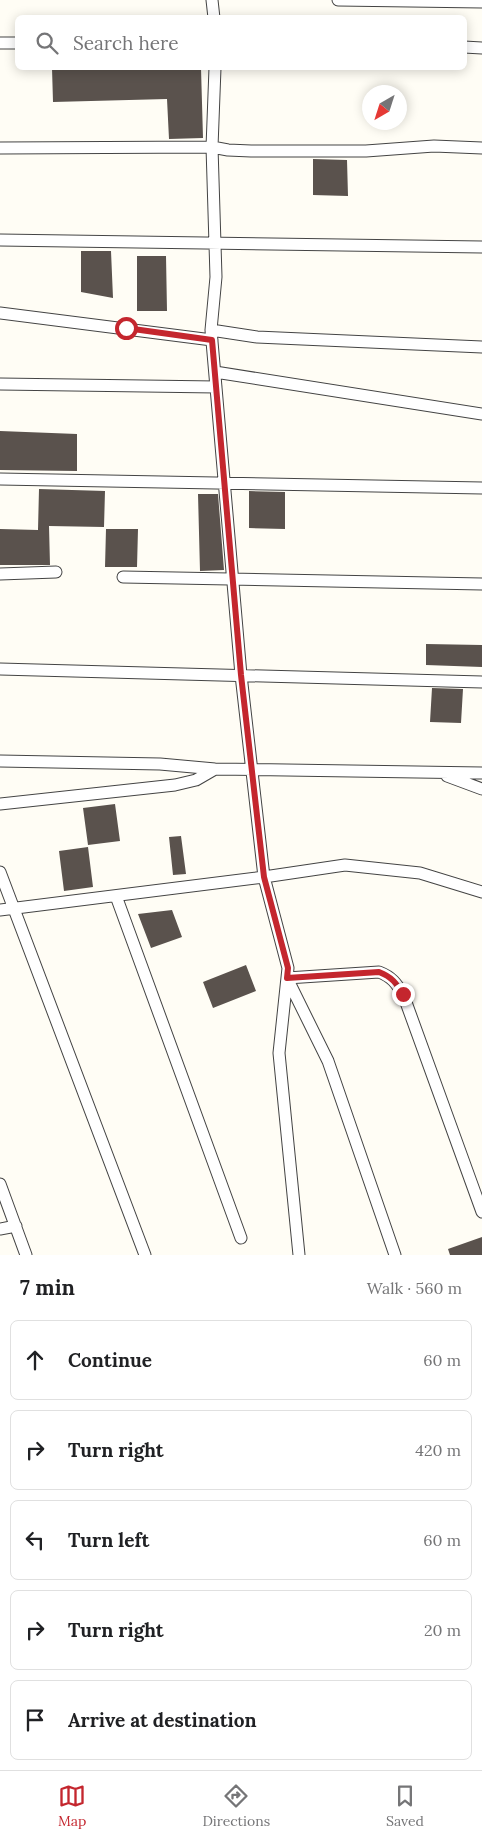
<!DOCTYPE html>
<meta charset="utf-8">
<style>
:root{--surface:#fff;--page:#f2f2f2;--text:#202124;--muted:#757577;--line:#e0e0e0;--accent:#c4262e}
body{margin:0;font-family:Lora,serif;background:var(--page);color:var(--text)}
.compass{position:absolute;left:362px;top:85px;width:45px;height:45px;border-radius:50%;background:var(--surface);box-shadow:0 2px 12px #0003;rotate:219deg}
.stop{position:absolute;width:15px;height:15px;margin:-11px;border:4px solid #c4262e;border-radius:50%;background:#fff}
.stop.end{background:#c4262e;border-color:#fff;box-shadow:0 1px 5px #0008}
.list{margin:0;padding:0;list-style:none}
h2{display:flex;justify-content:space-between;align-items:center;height:65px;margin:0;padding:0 20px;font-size:21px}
h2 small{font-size:16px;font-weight:400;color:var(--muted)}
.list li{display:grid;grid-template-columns:32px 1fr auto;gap:15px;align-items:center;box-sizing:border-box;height:80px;margin:0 10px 10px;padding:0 10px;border:1px solid var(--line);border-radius:8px}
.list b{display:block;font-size:19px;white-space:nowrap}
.list em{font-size:16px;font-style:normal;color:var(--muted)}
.icon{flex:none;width:28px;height:28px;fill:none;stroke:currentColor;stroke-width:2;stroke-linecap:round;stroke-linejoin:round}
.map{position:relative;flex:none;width:482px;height:1255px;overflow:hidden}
.search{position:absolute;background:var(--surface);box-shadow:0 2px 12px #0003;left:15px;right:15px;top:15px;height:55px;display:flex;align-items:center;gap:12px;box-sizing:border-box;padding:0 18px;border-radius:8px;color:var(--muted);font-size:19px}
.sheet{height:515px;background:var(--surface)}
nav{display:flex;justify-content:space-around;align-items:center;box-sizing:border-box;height:70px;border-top:1px solid var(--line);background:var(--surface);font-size:14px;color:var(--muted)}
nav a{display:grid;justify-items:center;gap:2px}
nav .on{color:var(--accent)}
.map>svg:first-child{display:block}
.building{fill:#5a524d}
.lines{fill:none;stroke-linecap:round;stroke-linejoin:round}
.minor-casing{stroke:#444;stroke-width:13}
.minor{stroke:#fff;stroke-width:11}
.route{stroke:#c4262e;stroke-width:6}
</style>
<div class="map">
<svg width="482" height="1255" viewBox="0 0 482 1255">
<rect width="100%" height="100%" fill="#fffdf5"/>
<!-- building -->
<path class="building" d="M52 68H201L203 138 169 139 167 99 53 102Z
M313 159 347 160 348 196 313 195Z
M81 251H111L113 298 81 292Z
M137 256H166L167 311H137Z
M0 431 77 434V471L0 470Z
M39 489 105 491 104 527 49 526 50 565H0V529L38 530Z
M249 491 285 492V529L249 528Z
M198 494H218L224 570 200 571Z
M106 529H138L137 567H105Z
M426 644 482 645V667L426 665Z
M432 688 463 689 461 723 430 722Z
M115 804 120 841 88 845 83 808Z
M181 836 186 874 173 875 169 837Z
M88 847 93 887 64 891 59 851Z
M172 910 182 937 151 948 138 914Z
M246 965 256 991 213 1008 203 982Z
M482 1237V1255H450L448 1249Z"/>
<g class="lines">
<!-- minor casing -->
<g class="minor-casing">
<path id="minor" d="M212 0 214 18
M338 0 482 2
M0 43H18
M464 47 482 48
M215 68 212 147 216 277 211 330 241 675 264 877 288 968 279 1053 299 1255
M0 148 212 147 228 150 251 151H366L434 146 482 148
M0 240 482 247
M0 313 212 340
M211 330 257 337 482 347
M215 372 482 414
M0 384 216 387
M0 479 482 488
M0 574 56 572
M123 577 482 584
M0 669 482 682
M0 761 160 764 215 769 482 773
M447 776 482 789
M0 804 175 785 196 780 215 769
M0 872 145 1255
M116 896 241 1238
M0 910 264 877 345 865 420 873 482 892
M0 1184 26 1255
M0 1229 16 1226
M395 1255 328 1061 287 978 379 972C392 977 396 983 403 994L482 1212"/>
</g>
<!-- minor -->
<use href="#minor" class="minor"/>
</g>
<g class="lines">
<!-- route -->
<path class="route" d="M126 328 212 340 241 675 264 877 288 968 287 978 379 972C392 977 396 983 403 994"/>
</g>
</svg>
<svg class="compass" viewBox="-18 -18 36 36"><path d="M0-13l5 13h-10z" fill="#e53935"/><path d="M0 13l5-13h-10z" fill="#757577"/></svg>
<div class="stop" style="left:126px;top:328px"></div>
<div class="stop end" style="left:403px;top:994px"></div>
<div class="search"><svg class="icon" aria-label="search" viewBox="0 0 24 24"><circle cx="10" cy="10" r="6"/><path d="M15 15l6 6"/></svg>Search here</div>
</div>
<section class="sheet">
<h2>7 min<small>Walk · 560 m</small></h2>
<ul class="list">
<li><svg class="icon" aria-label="ahead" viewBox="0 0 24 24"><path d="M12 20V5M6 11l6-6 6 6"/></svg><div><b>Continue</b></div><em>60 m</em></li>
<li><svg class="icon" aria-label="right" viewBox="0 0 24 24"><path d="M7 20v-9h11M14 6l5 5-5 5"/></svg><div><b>Turn right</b></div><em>420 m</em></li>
<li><svg class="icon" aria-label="left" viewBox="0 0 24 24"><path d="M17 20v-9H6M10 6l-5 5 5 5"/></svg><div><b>Turn left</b></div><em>60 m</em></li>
<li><svg class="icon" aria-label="right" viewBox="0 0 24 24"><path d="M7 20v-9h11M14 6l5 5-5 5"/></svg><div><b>Turn right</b></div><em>20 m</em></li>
<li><svg class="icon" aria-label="arrive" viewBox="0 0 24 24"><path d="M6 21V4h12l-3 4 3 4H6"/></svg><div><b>Arrive at destination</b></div></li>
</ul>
</section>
<nav>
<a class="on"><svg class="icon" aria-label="map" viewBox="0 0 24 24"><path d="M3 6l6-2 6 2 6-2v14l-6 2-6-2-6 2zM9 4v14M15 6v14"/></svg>Map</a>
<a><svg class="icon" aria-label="directions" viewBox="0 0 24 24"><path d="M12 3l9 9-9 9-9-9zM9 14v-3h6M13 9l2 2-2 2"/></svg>Directions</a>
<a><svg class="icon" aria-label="saved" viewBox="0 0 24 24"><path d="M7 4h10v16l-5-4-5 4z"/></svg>Saved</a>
</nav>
